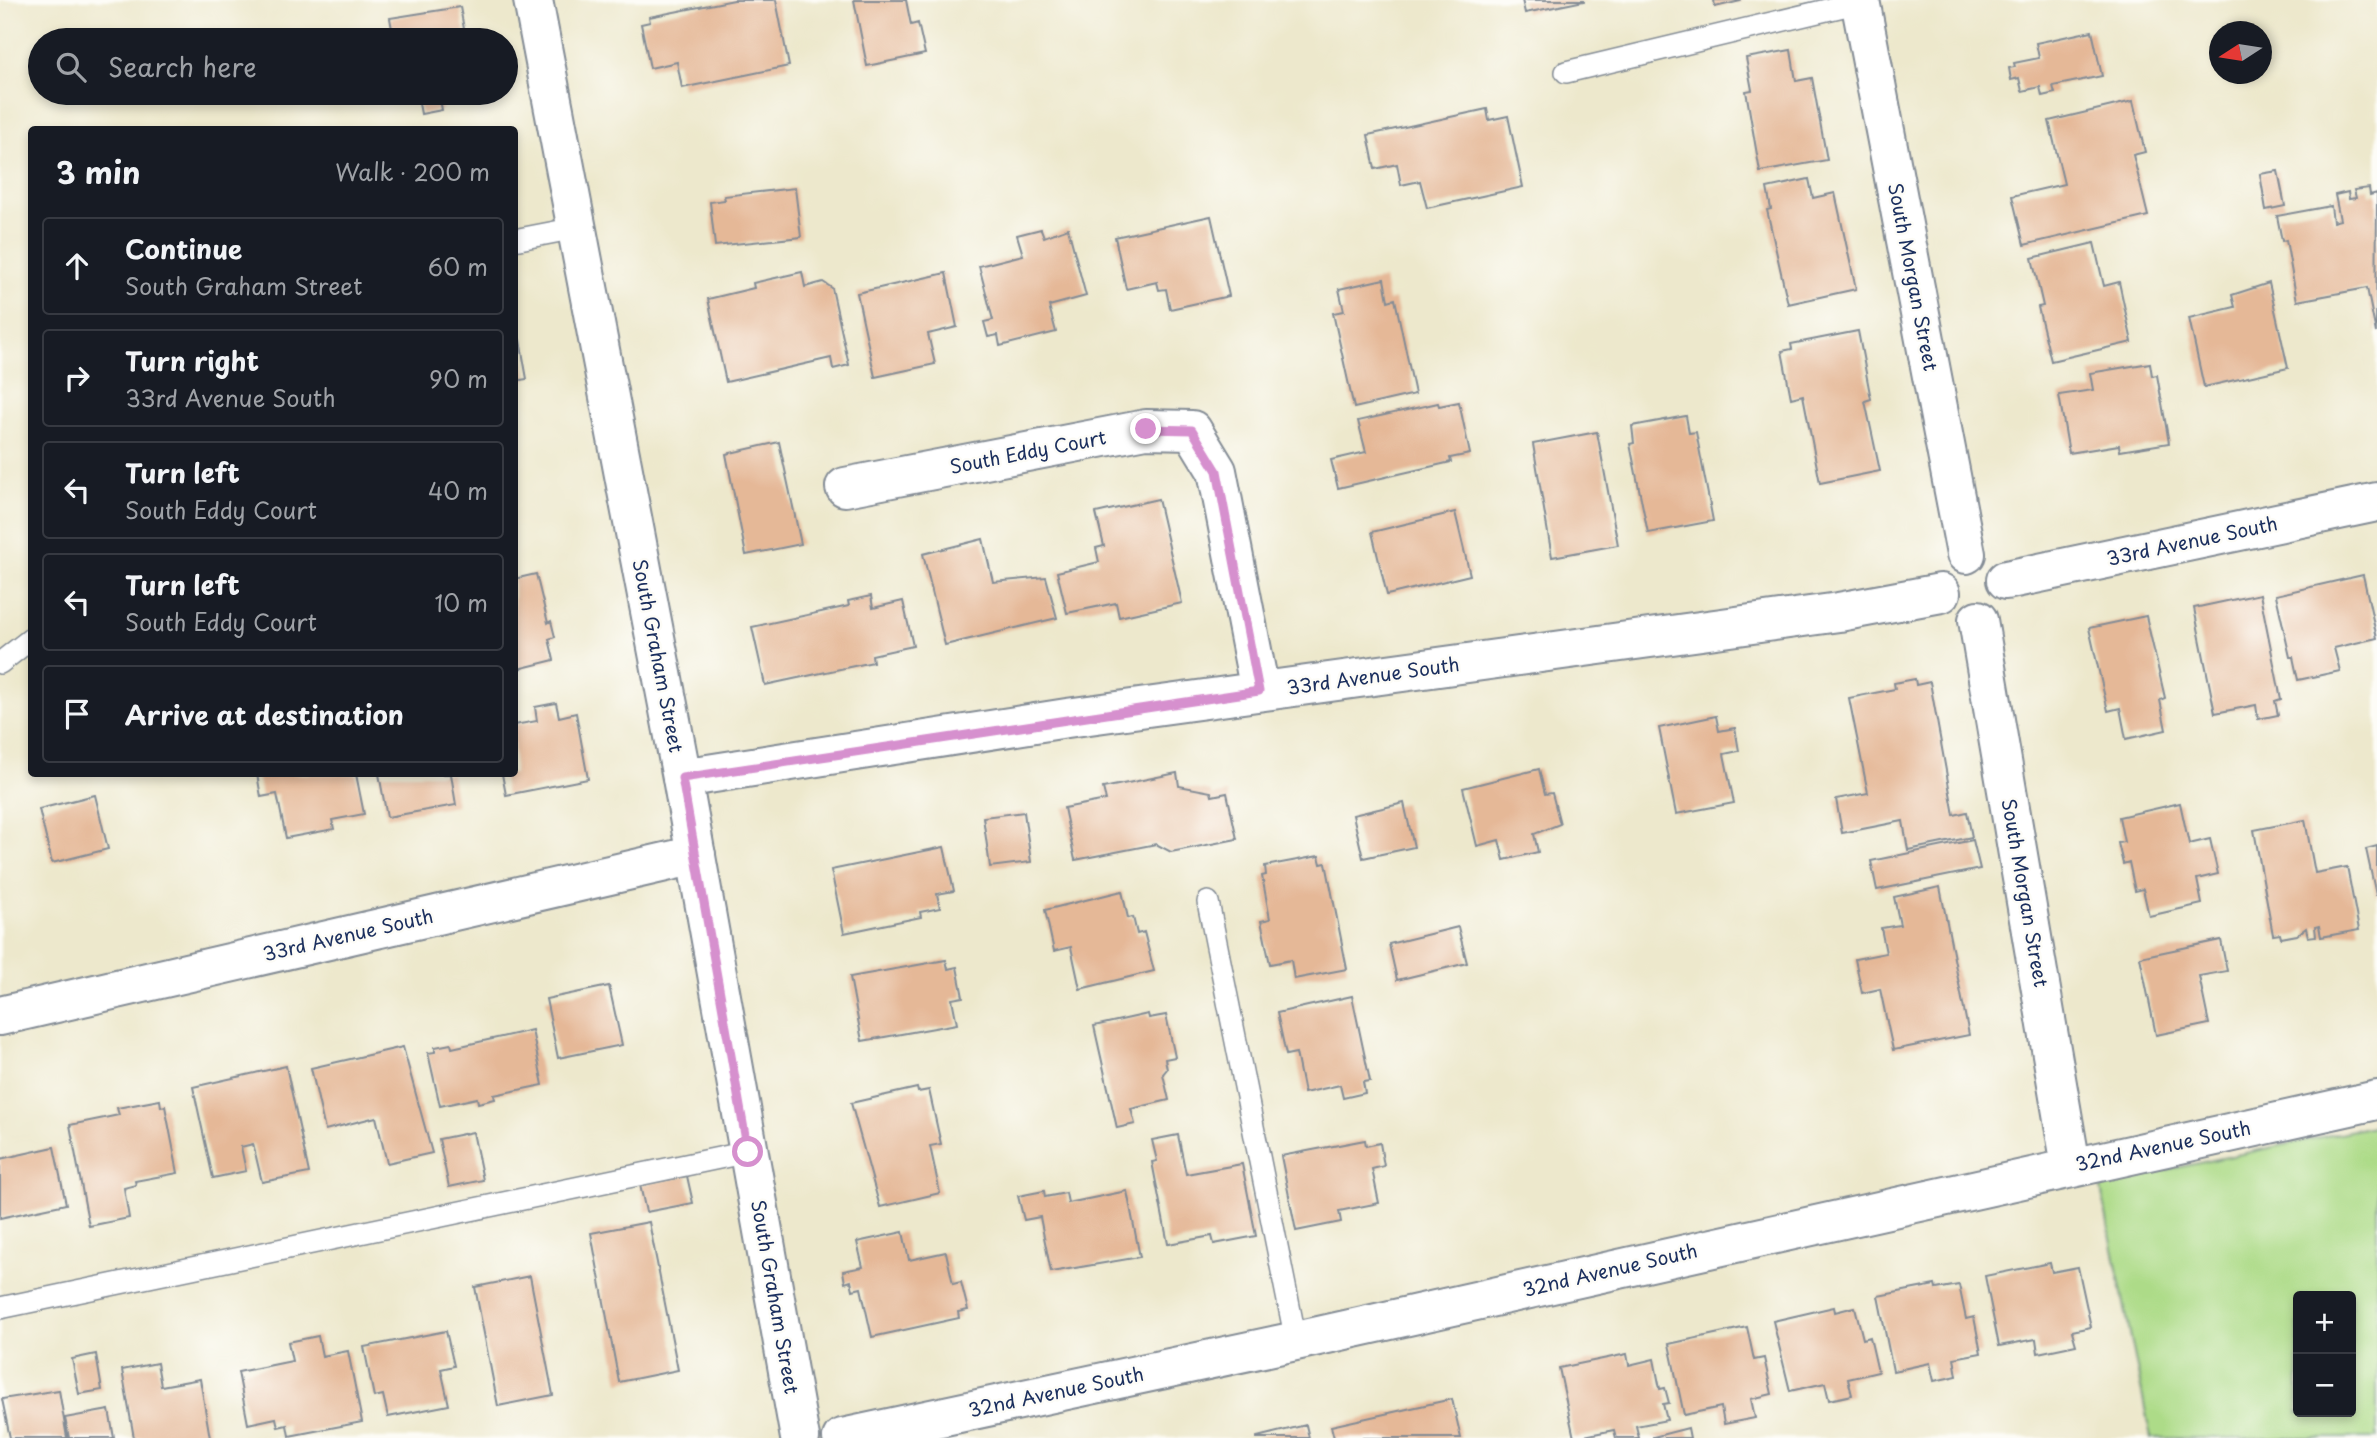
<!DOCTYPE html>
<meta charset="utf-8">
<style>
:root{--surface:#171b24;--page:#242831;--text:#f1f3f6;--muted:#9ea1a6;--line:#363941}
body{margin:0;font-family:"Playpen Sans",sans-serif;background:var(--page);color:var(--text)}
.controls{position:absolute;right:21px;bottom:21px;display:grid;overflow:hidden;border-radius:7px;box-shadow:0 4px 10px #0003}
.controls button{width:63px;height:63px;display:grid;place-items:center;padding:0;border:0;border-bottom:2px solid var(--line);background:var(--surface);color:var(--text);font:35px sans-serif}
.compass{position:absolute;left:2209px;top:21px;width:63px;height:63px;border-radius:50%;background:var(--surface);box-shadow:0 4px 10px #0003;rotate:258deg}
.stop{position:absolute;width:21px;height:21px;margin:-16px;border:5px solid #d690ce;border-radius:50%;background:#fff}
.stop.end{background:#d690ce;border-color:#fff;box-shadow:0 2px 7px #0008}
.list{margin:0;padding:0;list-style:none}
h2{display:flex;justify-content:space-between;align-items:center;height:91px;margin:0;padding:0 28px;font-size:30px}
h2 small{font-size:23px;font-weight:400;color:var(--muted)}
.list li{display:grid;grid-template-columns:46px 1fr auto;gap:21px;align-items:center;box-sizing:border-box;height:98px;margin:0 14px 14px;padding:0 14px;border:2px solid var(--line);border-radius:7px}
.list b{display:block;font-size:26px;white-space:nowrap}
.list p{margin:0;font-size:23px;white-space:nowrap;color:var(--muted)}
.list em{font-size:23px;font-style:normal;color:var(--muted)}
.icon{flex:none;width:38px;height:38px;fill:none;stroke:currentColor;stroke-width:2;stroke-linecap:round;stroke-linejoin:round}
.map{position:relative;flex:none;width:2377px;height:1438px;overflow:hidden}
.search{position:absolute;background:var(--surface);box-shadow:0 4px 10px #0003;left:28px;top:28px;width:490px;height:77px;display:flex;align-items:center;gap:18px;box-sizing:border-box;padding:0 24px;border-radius:38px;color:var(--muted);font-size:26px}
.panel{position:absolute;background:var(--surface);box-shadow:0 4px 10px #0003;left:28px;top:126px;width:490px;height:651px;border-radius:7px}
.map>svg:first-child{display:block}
.green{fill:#addb88;stroke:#648573;stroke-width:2;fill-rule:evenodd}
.building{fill:#e5b897}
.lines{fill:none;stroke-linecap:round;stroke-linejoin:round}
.service-casing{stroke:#848c95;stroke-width:24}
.minor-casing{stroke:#848c95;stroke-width:42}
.tertiary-casing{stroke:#848c95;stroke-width:42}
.service{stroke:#fff;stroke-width:21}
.minor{stroke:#fff;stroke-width:38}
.tertiary{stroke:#fff;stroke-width:38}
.route{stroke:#d690ce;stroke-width:9}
.labels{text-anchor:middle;stroke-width:5;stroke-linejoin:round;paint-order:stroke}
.street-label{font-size:19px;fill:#1b2f5e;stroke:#fdfcf7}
</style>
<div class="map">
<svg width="2377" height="1438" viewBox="0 0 2377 1438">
<rect width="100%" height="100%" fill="#fdfcf7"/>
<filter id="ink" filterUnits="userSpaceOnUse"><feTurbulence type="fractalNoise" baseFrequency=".0143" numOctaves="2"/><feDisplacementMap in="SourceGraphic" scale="14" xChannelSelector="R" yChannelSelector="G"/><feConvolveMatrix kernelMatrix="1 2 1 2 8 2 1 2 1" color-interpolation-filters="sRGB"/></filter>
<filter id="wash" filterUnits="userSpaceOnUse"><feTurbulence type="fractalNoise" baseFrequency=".00686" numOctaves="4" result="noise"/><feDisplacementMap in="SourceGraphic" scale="28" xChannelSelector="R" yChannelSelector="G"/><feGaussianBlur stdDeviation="1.57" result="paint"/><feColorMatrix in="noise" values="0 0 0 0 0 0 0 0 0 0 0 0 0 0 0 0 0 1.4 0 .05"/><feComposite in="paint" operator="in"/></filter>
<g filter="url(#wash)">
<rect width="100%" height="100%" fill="#ede8cc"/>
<!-- green -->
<path class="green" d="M2377 1125V1438H2151L2100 1184ZM2298 1296H2351V1412H2298Z"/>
<g id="blocks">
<!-- building -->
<path class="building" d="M734 0H776L789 66 682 88 677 62 650 68 641 24 650 22 649 17Z
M854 0H906L911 25 918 23 925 54 867 66Z
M1522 0H1584V1L1525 13Z
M1714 0H1740L1741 1 1715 7Z
M460 7 466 40H394L390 18Z
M2092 31 2102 76 2053 86 2055 93 2042 96 2040 87 2022 91 2019 78 2011 80 2009 68 2015 67 2014 63 2039 58 2036 43Z
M1791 50 1796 81 1812 78 1827 160 1760 172 1746 91 1752 90 1746 58Z
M417 93H471V94L440 99 442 110 421 114Z
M2133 101 2145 152 2133 155 2148 216 2024 245 2012 196 2064 184 2049 121Z
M1487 109 1489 120 1508 116 1523 187 1427 208 1420 181 1401 185 1397 164 1375 169 1368 135Z
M2278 171 2285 206 2266 210 2260 174Z
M1809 179 1813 198 1835 193 1856 289 1788 304 1767 210 1771 209 1767 188Z
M795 188 801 237 715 246 710 202 725 200 724 196Z
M2369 188 2370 195 2377 193 2376 333 2367 288 2297 301 2286 240 2282 241 2277 216 2331 206 2333 222 2340 220 2335 195 2348 192 2349 199 2356 198 2354 190Z
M1211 216 1229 296 1170 309 1166 289 1159 290 1157 282 1126 289 1115 237Z
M1068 228 1086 296 1049 306 1056 332 1000 346 998 335 988 337 984 322 993 320 979 266 1023 255 1017 235 1041 229 1044 237Z
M2094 243 2104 286 2119 282 2132 342 2051 361 2038 307 2043 306 2032 258Z
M802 272 805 287 823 282 832 288 849 365 833 369 831 358 726 382 708 299 754 288 753 283Z
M946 273 957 327 928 334 935 364 875 377 857 293Z
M1384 279 1388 301 1395 299 1415 394 1354 408 1333 313 1344 311 1339 289Z
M2269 283 2288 368 2204 387 2189 318 2235 307 2232 295Z
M1858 331 1871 399 1865 401 1880 471 1820 483 1803 395 1791 398 1782 351 1792 349 1791 344Z
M520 340 527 379 514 381V341Z
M2150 363 2152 376 2157 375 2169 443 2120 451 2119 445 2069 453 2059 395 2093 390 2090 373Z
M1459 402 1470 454 1450 458 1451 462 1338 488 1331 460 1366 452 1358 421 1438 403 1439 406Z
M1686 416 1689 433 1696 432 1713 521 1648 533 1630 444 1634 443 1632 426Z
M1597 432 1618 545 1552 557 1533 444Z
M779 442 801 544 746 555 726 454Z
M1158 499 1182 603 1119 617 1116 603 1067 613 1057 572 1099 562 1096 548 1104 546 1096 513Z
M1455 512 1470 575 1387 595 1372 532Z
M983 539 993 582 1046 577 1057 618 945 645 923 554Z
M536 574 548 623 551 621 555 637 549 639 554 660 514 670V579Z
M2363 575 2377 638 2334 648 2340 671 2298 680 2293 657H2290L2276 595Z
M2260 594 2281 699 2275 701 2278 715 2258 719 2256 705 2215 713 2194 608Z
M871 596 873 608 903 601 913 646 872 655 873 662 765 685 752 627 849 606 848 601Z
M2146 616 2165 698 2160 700 2166 730 2126 739 2120 708 2108 711 2089 628Z
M1915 679 1916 685 1930 682 1954 815 1967 812 1972 837 1908 850 1903 821 1842 833 1836 799 1868 793 1849 698 1895 689 1894 683Z
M556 703 559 717 576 713 588 779 506 795 502 774H514V725L537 721 535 707Z
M1716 716 1719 731 1735 728 1739 751 1724 754 1734 803 1676 814 1659 728Z
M1539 769 1545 794 1552 793 1560 824 1534 834 1538 852 1504 860 1499 840 1477 846 1463 788Z
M1177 773 1179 786 1211 792 1212 796 1227 793 1237 839 1171 852 1156 844 1075 860 1064 808 1106 800 1103 788Z
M257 774H356L364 814 332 820 334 829 286 838 277 794 261 797Z
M379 774H451L456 805 387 817Z
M95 795 108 849 52 863 39 809Z
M1404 803 1414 847 1363 858 1353 815Z
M2180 803 2189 844 2210 839 2218 874 2197 879 2202 904 2149 916 2143 889 2135 891 2129 862 2123 864 2118 843 2124 842 2119 817Z
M1024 812 1031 862 990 867 983 817Z
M2305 820 2315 873 2347 867 2359 930 2321 937 2319 926 2315 927 2316 936 2308 937 2306 928 2297 935 2281 938 2280 934 2273 935 2254 830Z
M1973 840 1980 869 1877 890 1871 861Z
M2377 846V895H2376L2366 849Z
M944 847 954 891 937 894 940 908 920 912 921 917 844 933 831 870Z
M1319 856 1321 864 1326 863 1347 969 1294 979 1291 960 1270 964 1261 921 1270 919 1262 876 1266 875 1265 866Z
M1940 887 1969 1035 1893 1050 1880 989 1862 993 1855 959 1886 953 1881 928 1900 925 1894 897Z
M1122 891 1128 918 1133 917 1137 934 1144 932 1154 971 1080 989 1071 947 1054 951 1045 910Z
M1458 927 1467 963 1397 980 1389 944Z
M2221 940 2227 971 2199 976 2209 1024 2156 1035 2140 957Z
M946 960 948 969 957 967 963 997 952 999 957 1024 862 1041 850 977Z
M609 986 622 1045 558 1058 546 999Z
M1352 996 1370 1081 1363 1082 1365 1093 1343 1098 1340 1085 1304 1093 1296 1053 1286 1055 1277 1013Z
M1148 1014 1149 1018 1166 1015 1175 1057 1165 1059 1167 1069 1163 1074 1169 1100 1131 1109 1135 1124 1117 1128 1094 1026Z
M532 1030 543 1085 494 1095 495 1099 478 1103 477 1098 440 1106 428 1053 435 1052V1047L451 1044 452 1048Z
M403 1047 432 1153 387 1163 376 1117 325 1130 311 1068Z
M286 1066 309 1173 262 1182 253 1144 241 1147 246 1171 213 1178 193 1087Z
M917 1088 918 1092 929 1090 941 1144 930 1146 940 1193 880 1207 851 1103Z
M160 1100 161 1107 165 1106 178 1173 135 1181 136 1185 124 1188 129 1218 89 1226 70 1125 119 1115 117 1108Z
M473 1132 483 1180 449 1187 439 1139Z
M1178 1135 1186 1174 1242 1164 1256 1236 1214 1244 1212 1236 1168 1244 1152 1162 1157 1161 1152 1140Z
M1365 1140 1366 1146 1380 1143 1384 1166 1372 1169 1379 1203 1339 1211 1341 1222 1296 1231 1281 1156Z
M54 1147 66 1204 0 1218V1159Z
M687 1176 693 1203 646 1212 640 1185Z
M1044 1191 1045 1197 1066 1193 1068 1203 1127 1191 1140 1257 1051 1272 1040 1217 1024 1220 1018 1196Z
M649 1222 678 1370 619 1382 591 1233Z
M903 1232 909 1260 946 1252 953 1284 961 1282 968 1310 958 1312 959 1318 872 1337 861 1288 853 1290 851 1281 845 1283 843 1271 863 1267 857 1242Z
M2050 1263 2052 1272 2078 1267 2091 1327 2072 1331 2076 1345 2038 1353 2036 1339 1999 1346 1985 1276Z
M530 1276 553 1395 498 1406 475 1287Z
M1935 1285 1936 1289 1959 1285 1966 1319 1974 1317 1981 1353 1954 1358 1957 1376 1934 1381 1930 1363 1893 1371 1878 1296Z
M1834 1307 1835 1312 1855 1307 1863 1339 1870 1337 1878 1372 1848 1379 1852 1395 1829 1400 1825 1383 1790 1391 1773 1321Z
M1747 1327 1754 1360 1764 1358 1772 1394 1751 1399 1755 1418 1724 1424 1721 1407 1684 1415 1669 1344Z
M446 1331 454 1366 441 1369 449 1405 388 1417 383 1395 374 1397 364 1347Z
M318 1336 322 1356 348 1351 362 1422 289 1436 287 1425 278 1427 276 1418 248 1424 238 1372 292 1361 288 1342Z
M96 1354 102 1390 79 1394 72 1359Z
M1627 1354 1629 1365 1654 1359 1660 1389 1665 1388 1669 1403 1663 1404 1667 1420 1636 1426 1639 1438H1616L1614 1430 1574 1438 1559 1368Z
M157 1363 161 1386 200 1379 210 1438H134L122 1370Z
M59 1390 67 1438H10L2 1399Z
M1452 1399 1461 1438H1334L1331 1426Z
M109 1410 114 1438H69L65 1418Z
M1306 1425 1309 1438H1257V1437Z
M1688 1428 1690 1438H1653V1437Z"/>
</g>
</g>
<g filter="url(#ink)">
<use href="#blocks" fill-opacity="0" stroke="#848c95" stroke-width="2"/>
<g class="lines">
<!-- service casing -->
<g class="service-casing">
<path id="service" d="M1566 72 1860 2
M514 240 576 228
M0 663 32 638
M1208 902 1296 1341
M0 1308 748 1152"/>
</g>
<!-- minor casing -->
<g class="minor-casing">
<path id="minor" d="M1860 0 1966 554
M845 487 1146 429 1192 430 1217 471 1260 691
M2006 580 2377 502
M1978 620 2071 1166
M682 778 1067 718 1839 612 1941 593
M0 1016 696 855
M842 1438 1296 1341 2377 1100"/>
</g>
<!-- tertiary casing -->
<g class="tertiary-casing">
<path id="tertiary" d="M533 0 682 778 800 1438"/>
</g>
<!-- service -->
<use href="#service" class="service"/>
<!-- minor -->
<use href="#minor" class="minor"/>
<!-- tertiary -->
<use href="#tertiary" class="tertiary"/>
</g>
</g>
<g class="lines" filter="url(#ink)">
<!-- route -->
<path class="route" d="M748 1152 682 778 1259 691 1217 471 1192 430 1146 429"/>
</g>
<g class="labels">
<!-- street labels -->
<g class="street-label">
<text transform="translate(1913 277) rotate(79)" y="7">South Morgan Street</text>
<text transform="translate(1028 452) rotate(-11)" y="7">South Eddy Court</text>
<text transform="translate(2192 541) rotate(-12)" y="7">33rd Avenue South</text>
<text transform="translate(658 656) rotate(79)" y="7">South Graham Street</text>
<text transform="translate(1373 676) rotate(-8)" y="7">33rd Avenue South</text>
<text transform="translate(2025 893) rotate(80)" y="7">South Morgan Street</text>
<text transform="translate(348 935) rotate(-13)" y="7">33rd Avenue South</text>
<text transform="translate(2163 1146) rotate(-12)" y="7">32nd Avenue South</text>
<text transform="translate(1610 1270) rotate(-13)" y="7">32nd Avenue South</text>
<text transform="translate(775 1297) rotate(80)" y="7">South Graham Street</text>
<text transform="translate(1056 1392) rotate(-12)" y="7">32nd Avenue South</text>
</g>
</g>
</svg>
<div class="controls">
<button>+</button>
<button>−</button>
</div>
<svg class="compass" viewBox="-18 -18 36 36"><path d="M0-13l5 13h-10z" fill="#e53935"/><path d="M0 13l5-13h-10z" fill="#9ea1a6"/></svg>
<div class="stop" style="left:748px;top:1152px"></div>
<div class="stop end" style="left:1146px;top:429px"></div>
<div class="search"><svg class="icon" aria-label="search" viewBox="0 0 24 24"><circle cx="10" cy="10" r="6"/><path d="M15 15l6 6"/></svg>Search here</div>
<section class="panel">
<h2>3 min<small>Walk · 200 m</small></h2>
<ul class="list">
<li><svg class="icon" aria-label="ahead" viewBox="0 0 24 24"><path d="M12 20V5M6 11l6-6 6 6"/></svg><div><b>Continue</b><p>South Graham Street</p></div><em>60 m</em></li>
<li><svg class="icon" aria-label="right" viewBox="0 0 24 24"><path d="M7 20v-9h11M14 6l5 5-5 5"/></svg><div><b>Turn right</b><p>33rd Avenue South</p></div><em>90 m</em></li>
<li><svg class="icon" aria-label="left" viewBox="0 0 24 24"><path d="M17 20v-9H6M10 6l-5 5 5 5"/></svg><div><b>Turn left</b><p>South Eddy Court</p></div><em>40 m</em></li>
<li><svg class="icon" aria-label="left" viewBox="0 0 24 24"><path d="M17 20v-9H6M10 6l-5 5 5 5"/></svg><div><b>Turn left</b><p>South Eddy Court</p></div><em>10 m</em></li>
<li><svg class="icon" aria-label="arrive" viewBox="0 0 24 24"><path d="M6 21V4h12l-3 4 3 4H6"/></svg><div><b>Arrive at destination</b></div></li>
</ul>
</section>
</div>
